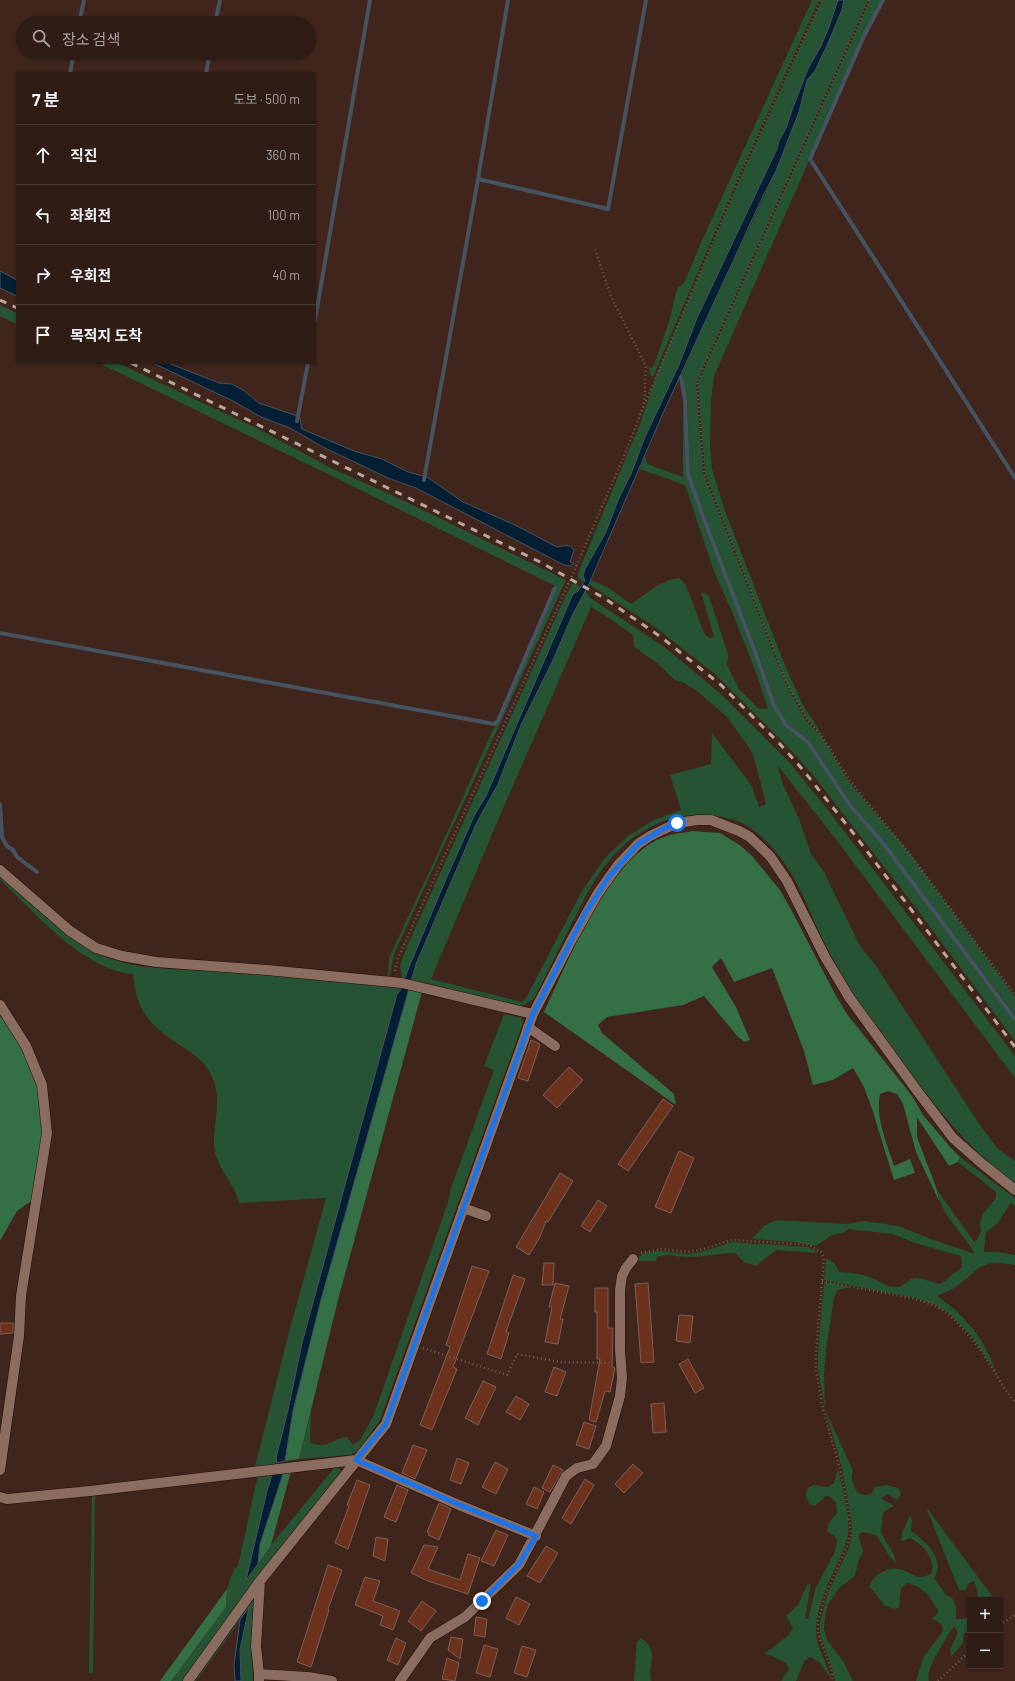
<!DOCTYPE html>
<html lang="ko">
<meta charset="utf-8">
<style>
:root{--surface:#2f1c15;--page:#3b2922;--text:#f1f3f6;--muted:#a7a1a0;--line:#4a3a34}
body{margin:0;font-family:Barlow,"Noto Sans KR",sans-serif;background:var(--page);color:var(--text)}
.controls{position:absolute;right:12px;bottom:12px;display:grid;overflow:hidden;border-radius:0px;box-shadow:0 1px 3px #0004}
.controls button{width:36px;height:36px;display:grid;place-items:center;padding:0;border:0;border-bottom:1px solid var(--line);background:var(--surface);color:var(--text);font:20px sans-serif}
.stop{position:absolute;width:12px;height:12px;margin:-9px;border:3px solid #1a73e8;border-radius:50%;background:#fff}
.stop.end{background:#1a73e8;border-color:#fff;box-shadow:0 1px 4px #0008}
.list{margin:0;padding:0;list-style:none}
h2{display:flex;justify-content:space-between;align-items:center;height:52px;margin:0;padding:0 16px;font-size:17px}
h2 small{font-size:13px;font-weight:400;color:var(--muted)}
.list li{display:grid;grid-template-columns:26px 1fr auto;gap:12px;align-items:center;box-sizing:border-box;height:60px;padding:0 16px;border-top:1px solid var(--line)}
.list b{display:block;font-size:15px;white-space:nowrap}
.list em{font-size:13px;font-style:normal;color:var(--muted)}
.icon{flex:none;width:22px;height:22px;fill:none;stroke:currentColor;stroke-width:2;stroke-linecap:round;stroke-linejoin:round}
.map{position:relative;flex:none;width:1015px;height:1681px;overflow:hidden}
.search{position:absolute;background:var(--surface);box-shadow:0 1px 3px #0004;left:16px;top:16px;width:300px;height:44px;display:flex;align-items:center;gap:10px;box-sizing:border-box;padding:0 14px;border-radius:22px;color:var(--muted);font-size:15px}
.panel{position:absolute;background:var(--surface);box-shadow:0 1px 3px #0004;left:16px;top:72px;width:300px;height:292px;border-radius:0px}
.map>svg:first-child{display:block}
.green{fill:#255333;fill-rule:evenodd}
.forest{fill:#346f46}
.water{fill:#041e34;stroke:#465360}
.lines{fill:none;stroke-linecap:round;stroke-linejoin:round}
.stream{stroke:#465360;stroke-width:4}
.building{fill:#6d321d;stroke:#7d5f55}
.minor-casing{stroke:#250d06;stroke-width:11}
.path{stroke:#735c53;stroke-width:2.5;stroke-dasharray:1 3;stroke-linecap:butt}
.minor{stroke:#8b6c61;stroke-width:10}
.rail{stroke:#baa7a0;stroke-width:3;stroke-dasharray:7 7;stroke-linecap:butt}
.route{stroke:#1a73e8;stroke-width:5}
</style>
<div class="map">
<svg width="1015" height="1681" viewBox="0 0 1015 1681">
<rect width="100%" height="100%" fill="#3f251c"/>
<!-- green -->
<path class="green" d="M812 0H819L741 171 653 377 650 374 649 367 652 368 654 365 669 322 675 296 678 288 684 283 700 245Z
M822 0H838L829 27 821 46 808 69 792 110 786 128 779 141 777 149 697 318 679 365 645 437 631 474 619 498 605 534 585 569 583 576 585 581 584 582 577 578 580 568 640 424 657 374 743 172Z
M844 0H868L696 383 703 473 785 682 806 721 822 737 849 782 909 853 1015 997V1015L883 841 852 804 809 740 788 724 781 715 776 704 755 645 707 525 690 474 687 400 682 374 705 322 776 171 799 112 807 80 815 71 829 41 842 10Z
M870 0H882L864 36 714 376 711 400 710 444 712 469 725 511 784 663 803 705 823 736 807 719 786 682 705 473 698 383Z
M0 305 17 313V324L0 316Z
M99 363H118L258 429 331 468 396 497 566 580 394 954 390 975 388 977 389 959 393 949 432 866 495 725 499 723 557 587 338 479Z
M683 401 687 474 704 526 752 646 773 706 779 717 786 726 807 742 849 806 881 843 1015 1021V1041L910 900 813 775 787 746 715 674 656 628 589 584 591 580 607 587 631 604C647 594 660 580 679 578L686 585 705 635 710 638 714 637 701 592 709 596 728 655 727 665 739 689 759 709H768L758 678 733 614 713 569 685 485 640 469 645 456 647 464 683 477Z
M574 583 581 587 566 609 556 635 486 796 475 814 446 879 407 972 406 980 402 978 400 965 408 944 565 597 572 584Z
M584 591 588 594 589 597 663 646 697 674 723 696 789 762 828 810 1015 1056V1078L835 838 778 766 782 782 799 819 811 854 824 872 857 940 863 950 874 963 980 1125 997 1148 1015 1161V1183C964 1146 930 1100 894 1050 878 1029 861 1008 848 985 838 968 828 951 820 934 808 908 798 879 779 856 757 828 739 816 702 815 666 813 631 834 609 861 592 880 582 904 570 927 558 951 546 975 534 999L522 1006H515L411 982 416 964 476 824 498 784 521 725 553 660 572 616ZM591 607 609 618 633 635 634 646 637 649 657 663 675 680 684 683 696 690 727 717 750 749 754 758 766 804 759 807 752 786 712 733 711 764 670 775 681 810 654 820 628 836 605 858 582 891 526 998 522 1002 431 979 498 820Z
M0 874C33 903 64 938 104 956 136 971 189 969 224 972 284 976 343 982 402 988L397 994 302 1343 288 1410 276 1458 277 1463 273 1465 255 1467 289 1332 326 1198 239 1203C234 1181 216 1169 214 1145 213 1121 223 1098 211 1075 205 1062 194 1054 181 1046 151 1026 136 1012 133 974 83 970 34 912 0 879Z
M504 1014 522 1018 523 1023 380 1420 358 1451 351 1455 299 1459 311 1412 310 1443C332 1449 329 1439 347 1437L353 1445 360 1440 373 1417 448 1202 450 1191 494 1070 484 1066Z
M960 1157 1015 1198V1206L1011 1203 997 1224 986 1232 984 1252H998L1015 1255V1265C978 1258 981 1270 954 1288 948 1291 942 1294 937 1296 964 1314 986 1341 996 1372L973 1338 950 1314 936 1305 915 1298 824 1280 826 1258 835 1264 839 1272C851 1272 862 1274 873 1278 879 1281 886 1286 892 1287 904 1289 906 1280 914 1278 923 1277 932 1283 941 1284L962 1267 961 1256 915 1243 893 1234 848 1229 843 1233 832 1235 816 1246 794 1242 752 1239 764 1226 776 1220 847 1224 864 1221 899 1226 931 1239 975 1254C963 1232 941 1216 937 1190L975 1243 981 1232 980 1223 982 1215 996 1198V1192L958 1162Z
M731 1242 808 1247 820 1253 776 1250 756 1266 744 1262 735 1253C719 1253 704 1257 688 1257 677 1257 668 1253 657 1257L656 1261H634L644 1253 662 1251 688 1254 705 1251Z
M824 1282 851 1287 838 1290 834 1297 827 1343 824 1373 825 1409 853 1471C850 1479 853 1484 857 1492L863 1495 871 1494 875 1487 886 1485 898 1488 901 1494 897 1500 887 1494 881 1498 894 1506 883 1512 881 1533 894 1555 896 1562 890 1557 876 1535 863 1532 859 1534C858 1541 862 1545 863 1552L859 1558 855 1576 839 1588 827 1606 825 1619 824 1629 827 1640 843 1661 853 1681H835L832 1668 820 1634V1622L828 1593 849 1547 852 1535V1525L842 1468 825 1409 818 1370V1352Z
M335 1467 341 1470 339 1474 256 1579 182 1681H171L226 1607 227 1589 234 1569 238 1566 258 1475 273 1472 267 1491 247 1579 271 1545Z
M838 1469C842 1488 851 1517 848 1535 847 1543 843 1551 840 1558 829 1581 816 1607 816 1633 816 1647 828 1664 831 1679L820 1663 811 1657 805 1660 796 1681H781L789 1669 786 1663 765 1653 789 1635 793 1628 786 1616 798 1605 807 1585 811 1584 805 1618 808 1619 816 1587 835 1552 837 1540 834 1536 828 1532V1524L837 1513 836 1503 831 1497 826 1496 815 1506 809 1504 806 1497 807 1489 813 1485 828 1487 834 1483Z
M92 1495H95L93 1673H89Z
M926 1507 995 1600H978L977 1589 974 1581 969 1583 965 1590H959Z
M910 1515 912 1520 911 1531C925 1541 946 1559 934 1578L946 1595 952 1598 956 1606V1619H962L970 1617V1630L963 1634V1643L951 1657 950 1650 958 1632 954 1626C947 1638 925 1668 929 1681H916L924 1656 942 1633 943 1627 941 1624 931 1618 936 1616 938 1611C931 1597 923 1587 907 1583L901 1588 899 1608C881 1611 881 1596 869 1587 873 1575 887 1566 900 1569 914 1573 917 1582 932 1573 935 1558 923 1544 910 1538L903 1541H901L902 1533Z
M253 1599 256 1603 252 1653 253 1681H241L240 1650 249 1608 196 1681H191L250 1601Z
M641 1638C661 1653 647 1662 651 1681H634L637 1642Z"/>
<!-- forest -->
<path class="forest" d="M693 831 720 833 741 846 753 857 780 890 794 915 836 996 847 1014 912 1096 923 1115 951 1148 960 1157 958 1162 949 1166 917 1117V1137L937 1190 939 1201 916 1152 903 1104 897 1094 888 1091 880 1094C875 1118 887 1143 894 1166L910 1159 915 1173 894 1180 872 1109 864 1087 853 1068 833 1080 813 1085 804 1051 772 968 734 982 721 958 712 967 736 1007 750 1040 745 1042 738 1037 704 996 683 1005 607 1017 598 1025 602 1033 674 1094 676 1105 544 1012C569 960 606 862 661 838 671 834 682 833 693 831Z
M409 988 422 992 338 1300 299 1459 285 1461 293 1411 321 1300Z
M0 1016 15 1034 39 1085 44 1132 34 1199 17 1211 0 1241Z
M284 1471H291L271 1545 258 1564 260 1544Z
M227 1589 226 1607 171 1681H160Z"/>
<!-- water -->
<path class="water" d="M838 0H844L842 10 829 41 815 71 807 80 799 112 776 171 763 196 664 411 589 584 572 616 553 660 521 725 498 784 476 824 416 964 321 1300 293 1411 285 1461 277 1463 276 1458 288 1410 302 1343 397 994 402 988 407 972 446 879 475 814 486 796 573 594 578 591 585 581 583 576 585 569 605 534 619 498 631 474 645 437 679 365 697 318 777 149 779 141 786 128 792 110 808 69 821 46 829 27Z
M0 271 17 280V296L0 288Z
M153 363H168L219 383 232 384 243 390 259 403 300 417 301 426 302 429 354 451 382 459 408 472 427 477 463 502 515 525 557 547C564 546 570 543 574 550L570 562 574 563 570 566 564 565 416 488 388 478 323 447 290 428 261 417 233 401Z
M284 1471 260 1544 258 1564 246 1580 267 1491 273 1472Z
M249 1607 240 1650 241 1681H235L234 1665 240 1620Z"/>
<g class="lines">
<!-- stream -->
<path class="stream" d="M883 0 864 36 810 159 1015 478
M79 23 84 0
M215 23 220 0
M70 73 74 53
M206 73 210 53
M478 179 608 209 646 0
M315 320 370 0
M681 377 685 400 688 474 706 525 753 646 774 705 786 725 808 742 850 805 882 842 1015 1019
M297 421 308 363
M424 480 478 179 508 0
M0 633 494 724 498 721 555 588
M0 804 2 837 7 846 13 850 17 857 37 872"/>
</g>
<!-- building -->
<path class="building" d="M531 1040 540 1044 528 1081 518 1078Z
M569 1067 583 1080 557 1108 543 1095Z
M663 1099 673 1106 628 1171 618 1164Z
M679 1151 694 1158 671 1213 655 1207Z
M560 1173 573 1181 548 1222 546 1221 540 1237 529 1255 516 1247Z
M598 1200 607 1206 590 1232 581 1226Z
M544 1263H554L553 1285H542Z
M472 1266 489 1271 453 1367 457 1369 432 1430 420 1425 450 1347 446 1345Z
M513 1275 525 1279 506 1332 509 1333 501 1359 487 1354Z
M555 1283 569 1286 560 1319H563L558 1344 545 1342 552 1307H549Z
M648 1283 654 1362 641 1363 635 1284Z
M595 1288H608V1328H613L612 1366 615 1368 610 1392 605 1391 596 1422 589 1420 600 1359H597V1312H595Z
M679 1315 693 1316 690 1343 676 1341Z
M0 1323H13V1333L0 1334Z
M688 1359 704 1388 695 1393 679 1364Z
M554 1367 566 1372 557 1396 545 1392Z
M483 1381 496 1387 478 1425 465 1418Z
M516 1396 529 1404 520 1420 506 1412Z
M664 1403 666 1432 653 1433 651 1404Z
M584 1422 596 1426 589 1449 576 1445Z
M413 1445 427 1450 415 1479 402 1473Z
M457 1458 469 1463 461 1484 450 1480Z
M495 1462 508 1469 496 1494 482 1487Z
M633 1464 643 1473 624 1493 615 1484Z
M553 1465 563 1470 550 1492 542 1488Z
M585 1479 594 1485 571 1524 562 1518Z
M357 1480 370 1485 348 1549 335 1543 349 1506 347 1505Z
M397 1485 408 1490 396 1522 384 1517Z
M534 1487 544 1492 537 1509 526 1504Z
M439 1503 451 1509 439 1540 428 1535 429 1533 427 1532Z
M496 1530 508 1535 494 1566 481 1561Z
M376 1537 388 1539 385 1561 373 1556Z
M424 1545 438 1547 428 1569 460 1580 468 1554 480 1558 468 1594 428 1581 411 1573Z
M546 1546 558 1553 540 1583 527 1576Z
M328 1565 342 1570 328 1609 329 1610 311 1667 297 1662Z
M365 1577 380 1581 373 1601 400 1611 393 1630 380 1625 383 1616 355 1605Z
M516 1597 530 1604 519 1625 506 1618Z
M422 1601 436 1611 421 1631 408 1621Z
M476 1617 487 1619 485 1637 474 1635Z
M451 1637 463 1639 460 1659 448 1650Z
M396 1638 406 1643 398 1665 387 1660Z
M484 1645 498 1649 490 1677 476 1673Z
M522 1646 536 1650 527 1677 514 1673Z
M447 1658 459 1663 455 1681 442 1679Z"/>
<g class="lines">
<!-- minor casing -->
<g class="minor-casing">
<path id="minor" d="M0 870 70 931 96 948 122 956 156 962 267 970 402 983 533 1014
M0 1005 26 1046 42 1085 47 1133 21 1296 19 1336 0 1470
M528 1027 555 1046
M463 1208 486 1216
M0 1497 7 1499 90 1491 356 1460 459 1505 536 1536
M259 1674 308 1677 332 1681
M188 1681 260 1581 386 1424 533 1014 571 941 598 893 618 865 638 844 650 836 677 823 698 820H711L739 831 750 837 770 856 787 881 825 957 849 997 918 1092 953 1138 980 1162 1015 1190
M259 1681V1674L256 1646 260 1581
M400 1681 430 1638 465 1617 519 1565 566 1476 577 1468 593 1464 606 1446 620 1396 622 1378 620 1350V1290L622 1276 626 1268 633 1259"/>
</g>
<!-- path -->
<path class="path" d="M869 0 697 383 704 473 786 682 807 720 822 736 850 781 909 853 1015 995
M646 401 742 171 821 0
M395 971 398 958 571 578 628 447 644 405 646 367 610 294 595 249
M641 1253 662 1249 688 1252 704 1249 731 1240 809 1245 821 1252 824 1258 816 1352V1370L823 1409 840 1469 849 1514 851 1535 847 1546 826 1593 818 1621V1634L831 1668 833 1681
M822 1281 915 1299 936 1306 950 1315 972 1339 982 1352 1007 1392 1015 1402
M423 1348 507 1375 517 1354 560 1362 610 1363
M1000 1625 1015 1615
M938 1681 970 1651"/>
<!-- minor -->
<use href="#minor" class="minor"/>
<!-- rail -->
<path class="rail" d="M0 300 17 308
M131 363 540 562 604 598 661 637 721 685 779 743 803 770 854 834 1015 1047"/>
</g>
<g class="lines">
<!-- route -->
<path class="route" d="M482 1601 519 1564 536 1536 460 1505 356 1460 386 1424 533 1014 585 914 608 878 638 844 663 829 677 823"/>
</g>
</svg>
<div class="controls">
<button>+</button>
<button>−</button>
</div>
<div class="stop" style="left:677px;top:823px"></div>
<div class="stop end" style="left:482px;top:1601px"></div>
<div class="search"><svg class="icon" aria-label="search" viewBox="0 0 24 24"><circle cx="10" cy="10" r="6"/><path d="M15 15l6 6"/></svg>장소 검색</div>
<section class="panel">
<h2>7 분<small>도보 · 500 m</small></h2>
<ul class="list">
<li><svg class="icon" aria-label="ahead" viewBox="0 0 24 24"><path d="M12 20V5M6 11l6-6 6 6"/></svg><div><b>직진</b></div><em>360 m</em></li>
<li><svg class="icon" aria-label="left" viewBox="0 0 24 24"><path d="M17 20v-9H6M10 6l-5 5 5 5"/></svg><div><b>좌회전</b></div><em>100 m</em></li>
<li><svg class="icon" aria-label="right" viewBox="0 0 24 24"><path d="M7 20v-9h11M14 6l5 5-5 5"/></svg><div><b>우회전</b></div><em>40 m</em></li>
<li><svg class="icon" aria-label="arrive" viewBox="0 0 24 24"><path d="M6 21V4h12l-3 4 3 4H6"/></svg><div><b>목적지 도착</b></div></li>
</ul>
</section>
</div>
